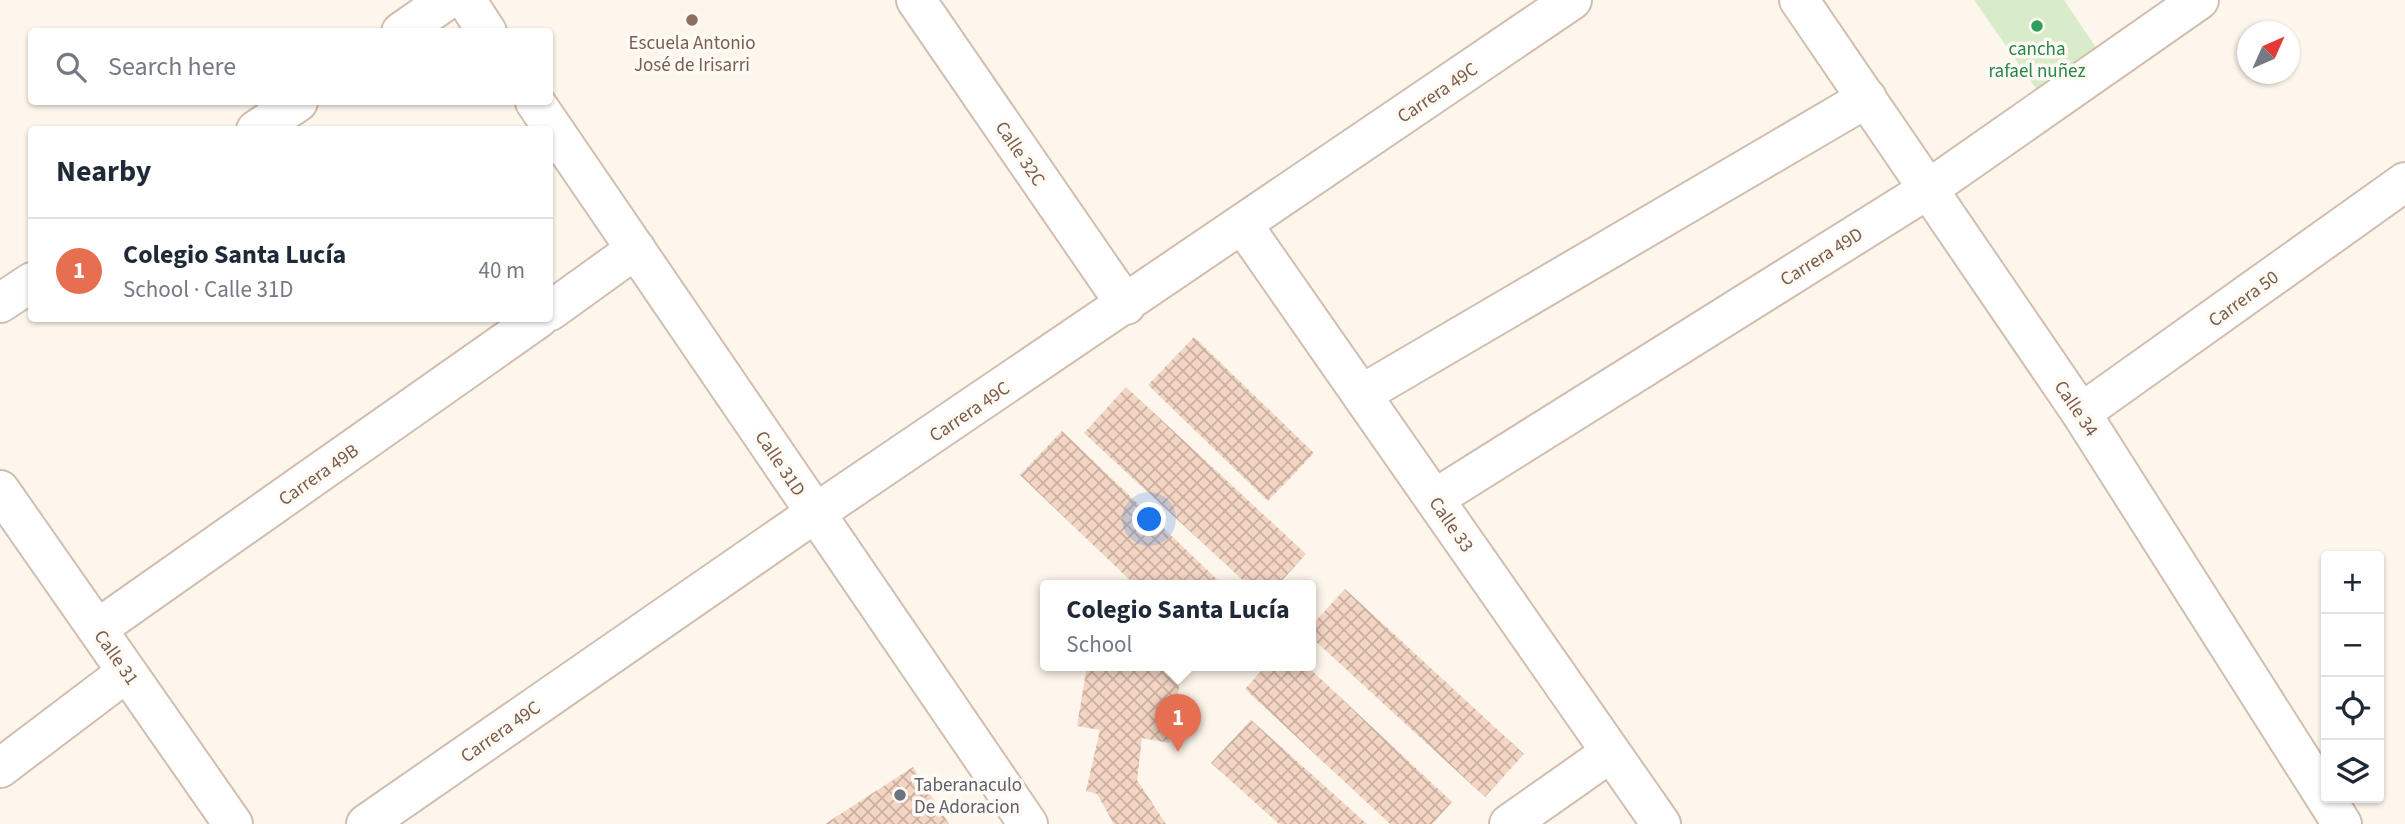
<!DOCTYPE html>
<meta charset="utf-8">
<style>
:root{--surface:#fff;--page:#f2f2f3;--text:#1f2937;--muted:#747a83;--line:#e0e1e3;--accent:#e76f51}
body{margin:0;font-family:"Source Sans 3",sans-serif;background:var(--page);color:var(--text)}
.controls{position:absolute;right:21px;bottom:21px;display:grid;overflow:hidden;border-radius:7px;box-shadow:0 2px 5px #0004}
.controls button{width:63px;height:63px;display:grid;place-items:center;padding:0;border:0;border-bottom:2px solid var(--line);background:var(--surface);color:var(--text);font:35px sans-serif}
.compass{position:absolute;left:2237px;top:21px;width:63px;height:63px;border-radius:50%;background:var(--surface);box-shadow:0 2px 5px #0004;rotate:45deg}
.you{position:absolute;left:1150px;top:520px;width:24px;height:24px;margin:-18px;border:5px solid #fff;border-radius:50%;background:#1a73e8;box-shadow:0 0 0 10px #1a73e833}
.badge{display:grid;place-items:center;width:46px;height:46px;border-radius:50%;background:var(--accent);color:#fff;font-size:23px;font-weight:700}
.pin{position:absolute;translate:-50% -58px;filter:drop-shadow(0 2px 4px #0008)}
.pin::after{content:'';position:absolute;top:37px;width:24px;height:21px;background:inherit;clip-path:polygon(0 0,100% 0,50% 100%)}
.popup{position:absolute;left:1040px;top:580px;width:276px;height:91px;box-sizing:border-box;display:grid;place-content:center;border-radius:7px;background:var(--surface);filter:drop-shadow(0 2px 5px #0005);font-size:23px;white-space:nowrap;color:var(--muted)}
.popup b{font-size:26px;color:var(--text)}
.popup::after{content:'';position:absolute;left:50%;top:100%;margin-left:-14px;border:14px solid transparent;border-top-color:var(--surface)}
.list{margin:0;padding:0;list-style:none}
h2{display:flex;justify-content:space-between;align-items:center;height:91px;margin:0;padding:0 28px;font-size:30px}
h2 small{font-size:23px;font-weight:400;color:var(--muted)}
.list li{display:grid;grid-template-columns:46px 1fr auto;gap:21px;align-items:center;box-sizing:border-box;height:105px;padding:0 28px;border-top:2px solid var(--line)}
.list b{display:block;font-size:26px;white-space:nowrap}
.list p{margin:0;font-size:23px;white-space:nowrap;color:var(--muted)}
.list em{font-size:23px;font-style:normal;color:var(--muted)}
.icon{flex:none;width:38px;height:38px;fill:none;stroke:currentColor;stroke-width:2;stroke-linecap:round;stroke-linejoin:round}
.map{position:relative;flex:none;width:2405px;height:824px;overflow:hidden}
.search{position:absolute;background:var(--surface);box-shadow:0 2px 5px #0004;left:28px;top:28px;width:525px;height:77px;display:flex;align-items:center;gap:18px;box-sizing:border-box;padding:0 24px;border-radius:7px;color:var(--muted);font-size:26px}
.panel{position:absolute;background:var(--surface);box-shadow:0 2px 5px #0004;left:28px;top:126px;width:525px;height:196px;border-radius:7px}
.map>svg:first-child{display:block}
.grass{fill:#d8ecc9}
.building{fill:url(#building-cross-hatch)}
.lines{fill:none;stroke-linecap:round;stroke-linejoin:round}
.minor-casing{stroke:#d1beb0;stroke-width:42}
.minor{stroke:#fff;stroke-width:38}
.education-dot{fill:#8d6e63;stroke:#fffaf3;stroke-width:2.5}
.leisure-dot{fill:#2e9e5b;stroke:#fffaf3;stroke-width:2.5}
.worship-dot{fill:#6b7280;stroke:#fffaf3;stroke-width:2.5}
.labels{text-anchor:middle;stroke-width:7;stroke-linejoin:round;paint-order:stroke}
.education-label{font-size:19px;fill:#785e54;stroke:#fffaf3}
.leisure-label{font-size:19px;fill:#27864d;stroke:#fffaf3}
.street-label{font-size:19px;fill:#7a5c4d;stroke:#fffaf3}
.worship-label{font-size:19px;fill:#5b616d;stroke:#fffaf3;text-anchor:start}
</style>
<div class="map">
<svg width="2405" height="824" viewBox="0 0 2405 824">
<defs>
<pattern id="building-cross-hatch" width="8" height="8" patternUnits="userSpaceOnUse" patternTransform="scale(1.75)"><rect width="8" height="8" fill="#f3d5c3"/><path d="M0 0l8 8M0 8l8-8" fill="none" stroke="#cab0a1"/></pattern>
</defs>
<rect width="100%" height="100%" fill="#fdf6ec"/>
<!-- grass -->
<path class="grass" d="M1974 0H2064L2099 52 2039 93Z"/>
<!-- building -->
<path class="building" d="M1194 337 1314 453 1268 501 1148 385Z
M1126 387 1306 554 1277 586H1249L1084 433Z
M1062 431 1224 586H1136L1020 475Z
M1345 589 1524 754 1485 797 1311 637V626Z
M1087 666H1183L1169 743 1142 738 1137 780 1166 824H1114L1097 794 1086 791 1100 730 1077 726Z
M1266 666H1307L1452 802 1432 824H1390L1245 689Z
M1251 720 1367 824H1279L1211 763Z
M913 767 949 824H825Z"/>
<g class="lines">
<!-- minor casing -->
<g class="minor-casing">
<path id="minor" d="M466 0 487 32
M916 0 1126 305
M1799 0 2081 413 2342 824
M401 32 447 0
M535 102 1028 824
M256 130 298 102
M1243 225 1661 824
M0 303 32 282
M550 311 636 249
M1362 394 1867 98
M2081 413 2405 182
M0 490 233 824
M1434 499 1927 190 2199 0
M97 629 539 318
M0 768 127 672
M366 824 795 527 1572 0
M1509 824 1610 753"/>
</g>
<!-- minor -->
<use href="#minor" class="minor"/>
</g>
<!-- markers -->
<circle class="education-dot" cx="692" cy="20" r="7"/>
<circle class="leisure-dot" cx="2037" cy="26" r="7"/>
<circle class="worship-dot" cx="900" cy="795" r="7"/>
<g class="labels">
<!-- education labels -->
<g class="education-label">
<text x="692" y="49">Escuela Antonio<tspan x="692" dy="22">José de Irisarri</tspan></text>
</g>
<!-- leisure labels -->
<g class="leisure-label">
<text x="2037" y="55">cancha<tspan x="2037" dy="22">rafael nuñez</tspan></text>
</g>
<!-- street labels -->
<g class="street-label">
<text transform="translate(1437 92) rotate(-34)" y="7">Carrera 49C</text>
<text transform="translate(1021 153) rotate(56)" y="7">Calle 32C</text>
<text transform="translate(1821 256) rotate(-32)" y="7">Carrera 49D</text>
<text transform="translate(2243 298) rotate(-36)" y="7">Carrera 50</text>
<text transform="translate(2077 408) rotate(56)" y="7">Calle 34</text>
<text transform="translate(969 411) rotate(-34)" y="7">Carrera 49C</text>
<text transform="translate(781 463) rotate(56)" y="7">Calle 31D</text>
<text transform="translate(318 474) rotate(-35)" y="7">Carrera 49B</text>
<text transform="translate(1452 524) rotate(55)" y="7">Calle 33</text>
<text transform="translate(117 657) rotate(55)" y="7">Calle 31</text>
<text transform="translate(500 731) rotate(-35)" y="7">Carrera 49C</text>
</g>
<!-- worship labels -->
<g class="worship-label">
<text x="914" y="791">Taberanaculo<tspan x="914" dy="22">De Adoracion</tspan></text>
</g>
</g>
</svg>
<div class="controls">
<button>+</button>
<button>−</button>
<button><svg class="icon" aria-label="locate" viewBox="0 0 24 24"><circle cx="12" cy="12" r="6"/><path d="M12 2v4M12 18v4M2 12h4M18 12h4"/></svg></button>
<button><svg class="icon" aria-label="layers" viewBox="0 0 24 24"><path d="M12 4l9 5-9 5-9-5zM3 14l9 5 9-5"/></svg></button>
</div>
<svg class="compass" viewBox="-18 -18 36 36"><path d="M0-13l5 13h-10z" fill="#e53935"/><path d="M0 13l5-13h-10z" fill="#747a83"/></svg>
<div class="you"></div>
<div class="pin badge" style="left:1178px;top:752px">1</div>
<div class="popup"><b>Colegio Santa Lucía</b>School</div>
<div class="search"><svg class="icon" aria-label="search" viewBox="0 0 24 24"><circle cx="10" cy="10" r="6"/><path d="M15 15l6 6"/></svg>Search here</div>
<section class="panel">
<h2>Nearby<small></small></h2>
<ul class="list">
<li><span class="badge">1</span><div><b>Colegio Santa Lucía</b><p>School · Calle 31D</p></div><em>40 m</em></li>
</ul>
</section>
</div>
